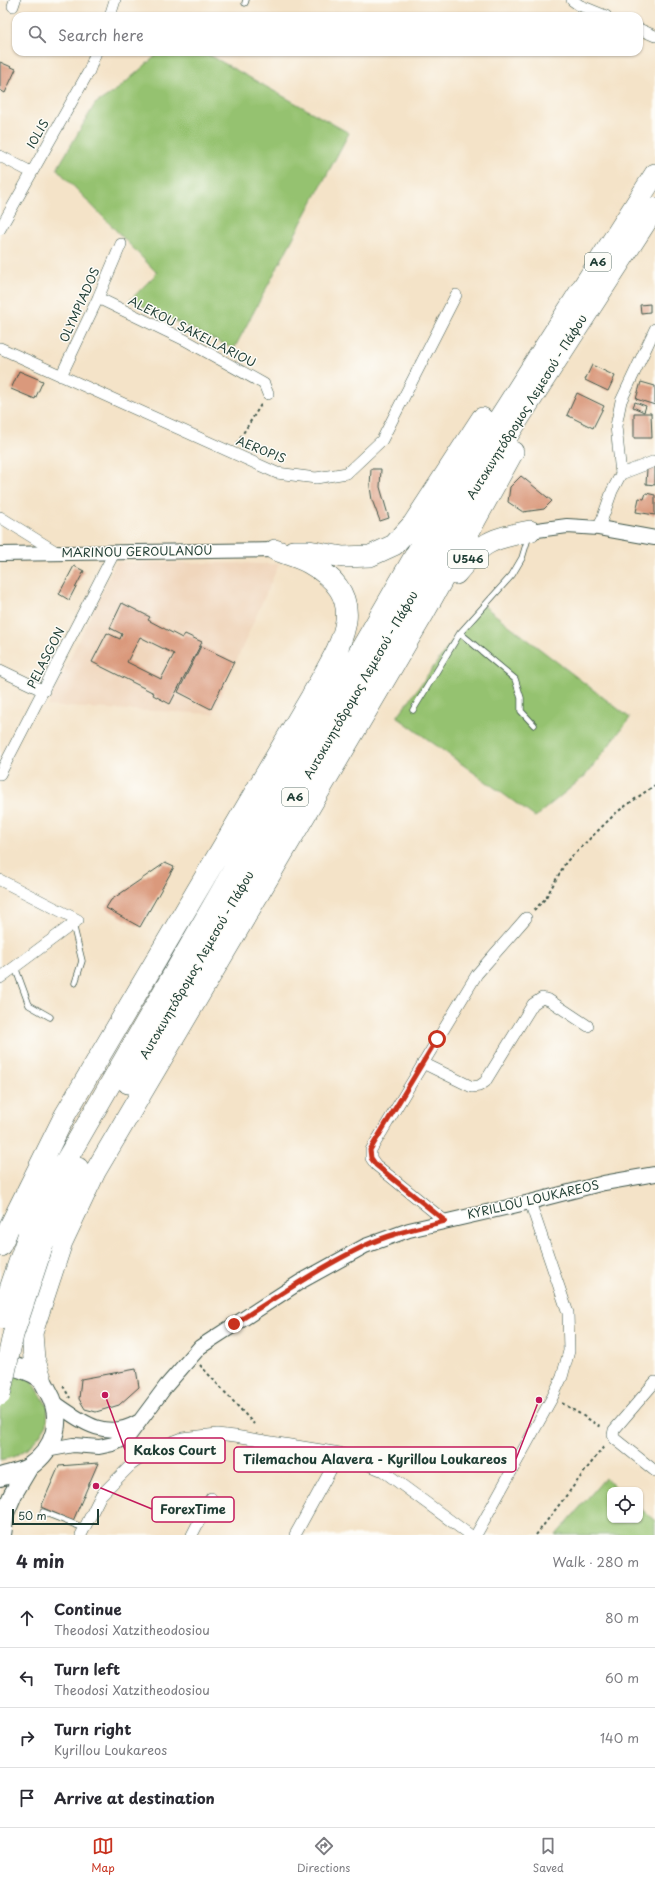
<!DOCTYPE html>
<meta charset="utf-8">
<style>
:root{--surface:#fff;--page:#f2f2f3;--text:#2b2b33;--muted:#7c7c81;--line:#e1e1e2;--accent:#c8321e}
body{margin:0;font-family:"Playpen Sans",sans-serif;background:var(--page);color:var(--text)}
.controls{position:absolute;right:12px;bottom:12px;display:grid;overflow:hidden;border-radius:8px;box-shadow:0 1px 3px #0004}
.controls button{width:36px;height:36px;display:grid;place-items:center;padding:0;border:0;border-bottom:1px solid var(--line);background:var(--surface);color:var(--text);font:20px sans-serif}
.scale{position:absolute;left:12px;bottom:10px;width:87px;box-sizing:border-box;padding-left:4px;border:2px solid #1f3d34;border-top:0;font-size:11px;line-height:14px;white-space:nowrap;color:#1f3d34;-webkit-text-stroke:3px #fdfcf7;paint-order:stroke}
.stop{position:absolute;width:12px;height:12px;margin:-9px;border:3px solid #c8321e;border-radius:50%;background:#fff}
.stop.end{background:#c8321e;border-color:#fff;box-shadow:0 1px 4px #0008}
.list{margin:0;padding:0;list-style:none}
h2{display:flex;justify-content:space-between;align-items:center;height:52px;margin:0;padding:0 16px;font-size:17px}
h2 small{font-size:13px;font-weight:400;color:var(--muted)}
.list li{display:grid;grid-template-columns:26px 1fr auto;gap:12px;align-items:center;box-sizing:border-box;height:60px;padding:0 16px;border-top:1px solid var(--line)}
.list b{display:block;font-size:15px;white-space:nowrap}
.list p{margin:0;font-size:13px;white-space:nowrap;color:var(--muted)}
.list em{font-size:13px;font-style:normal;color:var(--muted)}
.icon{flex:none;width:22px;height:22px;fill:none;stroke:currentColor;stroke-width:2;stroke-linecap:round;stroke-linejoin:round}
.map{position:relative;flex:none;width:655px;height:1535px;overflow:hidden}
.search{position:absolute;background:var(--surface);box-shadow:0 1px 3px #0004;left:12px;right:12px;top:12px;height:44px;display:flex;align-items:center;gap:10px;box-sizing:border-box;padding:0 14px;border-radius:12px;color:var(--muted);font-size:15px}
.sheet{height:292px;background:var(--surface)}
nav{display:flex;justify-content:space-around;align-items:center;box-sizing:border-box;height:56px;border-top:1px solid var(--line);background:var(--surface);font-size:11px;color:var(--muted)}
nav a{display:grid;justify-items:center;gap:2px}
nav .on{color:var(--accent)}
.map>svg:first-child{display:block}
.built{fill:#f0d6bc}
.green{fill:#95c270;stroke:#5a8052}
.building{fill:#da997c;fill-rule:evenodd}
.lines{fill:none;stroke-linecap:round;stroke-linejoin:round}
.service-casing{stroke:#3f564a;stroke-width:7}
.minor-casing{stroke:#3f564a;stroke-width:12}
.tertiary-casing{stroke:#3f564a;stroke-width:16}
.primary-casing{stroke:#3f564a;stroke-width:20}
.motorway-casing{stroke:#3f564a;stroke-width:22}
.path{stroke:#3f564a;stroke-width:2;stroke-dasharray:3 3;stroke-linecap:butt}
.service{stroke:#fff;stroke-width:5.5}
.minor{stroke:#fff;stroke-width:11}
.tertiary{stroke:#fff;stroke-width:14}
.primary{stroke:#fff;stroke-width:18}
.motorway{stroke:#fff;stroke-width:21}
.motorway-bridge-casing{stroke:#3f564a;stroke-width:22;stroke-linecap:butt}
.motorway-bridge{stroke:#fff;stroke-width:21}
.route{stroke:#c8321e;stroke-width:5}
.labels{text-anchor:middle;stroke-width:3;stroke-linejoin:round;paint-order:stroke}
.shield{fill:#fdfcf7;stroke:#62766e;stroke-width:1}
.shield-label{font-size:11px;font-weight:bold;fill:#1f3d34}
.street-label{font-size:12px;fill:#1f3d34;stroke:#fdfcf7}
.leader{fill:none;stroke:#c2185b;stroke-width:1.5}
.callout-dot{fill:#c2185b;stroke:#fdfcf7;stroke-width:1.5}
.callout{fill:#fdfcf7;stroke:#c2185b;stroke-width:1.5}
.callout-label{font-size:13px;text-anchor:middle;font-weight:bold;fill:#1f3d34}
</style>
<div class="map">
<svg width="655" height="1535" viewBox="0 0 655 1535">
<rect width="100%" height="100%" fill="#fdfcf7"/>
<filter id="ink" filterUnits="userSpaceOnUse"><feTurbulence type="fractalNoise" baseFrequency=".025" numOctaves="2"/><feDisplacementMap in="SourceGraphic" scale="8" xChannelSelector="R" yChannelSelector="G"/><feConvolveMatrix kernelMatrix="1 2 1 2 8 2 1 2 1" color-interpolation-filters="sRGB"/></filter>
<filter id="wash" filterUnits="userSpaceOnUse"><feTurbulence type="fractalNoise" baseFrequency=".012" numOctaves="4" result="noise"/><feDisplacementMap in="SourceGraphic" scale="16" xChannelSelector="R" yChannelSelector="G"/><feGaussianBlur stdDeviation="0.9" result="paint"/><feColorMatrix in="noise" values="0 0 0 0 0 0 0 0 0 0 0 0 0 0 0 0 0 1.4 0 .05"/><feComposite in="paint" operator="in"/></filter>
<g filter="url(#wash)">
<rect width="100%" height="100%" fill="#f4e3c8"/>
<!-- built -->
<path class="built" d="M116 562 279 564 213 714 47 706Z"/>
<!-- green -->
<path class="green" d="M160 52H204L349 133 234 349 130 300 157 273 57 169 95 104 118 89Z
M480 603 630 718 585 776 535 817 397 717Z
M0 1368 32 1380 48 1407 47 1424 40 1435 27 1449 13 1457 0 1460Z
M605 1478 619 1490H610V1520H640V1508L655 1521V1535H556Z"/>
<g id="blocks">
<!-- building -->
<path class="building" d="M0 62 16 69 5 93 0 90Z
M650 304V312L641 313 640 305Z
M592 365 615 376 608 391 585 380Z
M19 371 43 381 35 399 11 389Z
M641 382 655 386V405L636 399Z
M577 393 604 406 593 428 567 415Z
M635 402 646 406 644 412 633 407Z
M634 413H651L652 438H634Z
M655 466V485L646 484 647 469Z
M371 469H381L380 487 389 518 380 521 372 500 370 487Z
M521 476 552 501 544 509 523 512 508 502 510 487Z
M646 493 655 495V515L636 512 639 498 644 499Z
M74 566 84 571 69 600 59 594Z
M122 603 150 617 148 620 182 638 185 634 202 642 170 704 153 695 154 693 92 662 107 633 120 639 122 634 110 628ZM140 637 174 654 161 679 127 662Z
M201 646 234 662 211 709 178 692Z
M165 863 174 867 140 927 106 908 111 900Z
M136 1369 139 1387 119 1405 96 1412 85 1409 79 1399 81 1379Z
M98 1463 73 1521 41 1507 59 1466Z"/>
</g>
</g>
<g filter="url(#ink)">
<use href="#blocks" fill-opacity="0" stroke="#3f564a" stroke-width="1"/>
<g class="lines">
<!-- service casing -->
<g class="service-casing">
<path id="service" d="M245 3 246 0
M460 633 515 679 521 698V711L534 725
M413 710 460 633 512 575 522 558 529 535
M73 924 82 961 75 983
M15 967 29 1005 50 1017
M43 1512 84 1528"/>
</g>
<!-- minor casing -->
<g class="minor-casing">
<path id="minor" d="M572 0 579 5 606 16
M13 6 15 0
M110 16 115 0
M639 29 655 36
M0 156 31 172
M0 229 89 71 96 52
M98 298 185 340 264 384 268 394
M0 348 277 473 316 478 347 473 382 440 456 295
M61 376 98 298 121 244
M621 474 616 426 621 401 655 329
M0 517 58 553
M599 528 612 491 621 474 655 461
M0 670 44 691
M0 774 114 553
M0 880 78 920 0 978
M423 1063 472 1087 479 1086 485 1082 533 1004 542 998 549 1000 588 1026
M445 1221 376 1165 371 1158V1150L477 974 526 918
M655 1382 614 1430 613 1435 615 1439 655 1471
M81 1535 101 1495 131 1465 154 1449 182 1438 217 1434 235 1436 340 1453 383 1471 470 1535
M192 1535 211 1498
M295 1535 340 1453
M476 1535 552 1398 562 1377 569 1351 568 1313 530 1202"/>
</g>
<!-- tertiary casing -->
<g class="tertiary-casing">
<path id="tertiary" d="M530 531 567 526 599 528 655 538
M0 554 275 550
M55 1403C82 1422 106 1441 138 1422
M46 1450 73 1445 99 1447 113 1444 128 1437 166 1386 200 1347 300 1282 365 1246 409 1230 530 1202 604 1183 655 1174"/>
</g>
<!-- primary casing -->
<g class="primary-casing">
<path id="primary" d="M0 1363C13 1366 30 1370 40 1378 44 1381 46 1388 48 1391 64 1419 56 1448 29 1467 22 1472 9 1474 0 1477
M2 1535 5 1513 13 1494 29 1467"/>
</g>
<!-- motorway casing -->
<g class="motorway-casing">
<path id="motorway" d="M293 551H309L343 557 370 556 394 545 413 524 482 418
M456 574C482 542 490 539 530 531
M128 1083 499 449 655 208
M28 1236 60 1171 447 500 655 174
M43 1244 78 1168
M0 1246 65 1115 311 697C338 648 376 600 309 563 298 557 286 554 275 550
M41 1378 34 1359 32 1333 62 1242 95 1172 424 613 513 452"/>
</g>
<!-- path -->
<path class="path" d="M237 443 262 403
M534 910 545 899 566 862 617 812 655 785
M200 1365 254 1424
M63 1386 70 1398
M562 1403 603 1428
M536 1535 605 1445"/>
<!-- service -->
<use href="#service" class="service"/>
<!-- minor -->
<use href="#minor" class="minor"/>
<!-- tertiary -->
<use href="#tertiary" class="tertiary"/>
<!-- primary -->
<use href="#primary" class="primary"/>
<!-- motorway -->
<use href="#motorway" class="motorway"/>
<!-- motorway-bridge casing -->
<g class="motorway-bridge-casing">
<path id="motorway-bridge" d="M0 1318 28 1236
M0 1395 13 1335 43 1244"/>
</g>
<!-- motorway-bridge -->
<use href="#motorway-bridge" class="motorway-bridge"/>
</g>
</g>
<g class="lines" filter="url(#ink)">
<!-- route -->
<path class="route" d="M234 1324C276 1297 319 1268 364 1246 389 1234 418 1228 445 1221L376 1165 371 1158 370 1150 437 1039"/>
</g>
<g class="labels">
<!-- shield labels -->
<g class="shield">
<rect x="585" y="253" width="26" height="18" rx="3"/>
<rect x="448" y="550" width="40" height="18" rx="3"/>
<rect x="282" y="788" width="26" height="18" rx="3"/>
</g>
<g class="shield-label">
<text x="598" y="266">A6</text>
<text x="468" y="563">U546</text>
<text x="295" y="801">A6</text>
</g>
<!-- street labels -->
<g class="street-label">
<text transform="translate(38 134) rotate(-60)" y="4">IOLIS</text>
<text transform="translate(80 305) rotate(-66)" y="4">OLYMPIADOS</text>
<text transform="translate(192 332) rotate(27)" y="4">ALEKOU SAKELLARIOU</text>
<text transform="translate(527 407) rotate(-58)" y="4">Αυτοκινητόδρομος Λεμεσού - Πάφου</text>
<text transform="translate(261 450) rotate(22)" y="4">AEROPIS</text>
<text transform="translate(137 552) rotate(-1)" y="4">MARINOU GEROULANOU</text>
<text transform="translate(46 658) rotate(-63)" y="4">PELASGON</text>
<text transform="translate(361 685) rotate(-60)" y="4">Αυτοκινητόδρομος Λεμεσού - Πάφου</text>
<text transform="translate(197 965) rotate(-60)" y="4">Αυτοκινητόδρομος Λεμεσού - Πάφου</text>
<text transform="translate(533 1200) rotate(-13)" y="4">KYRILLOU LOUKAREOS</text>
</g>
</g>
<!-- callouts -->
<path class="leader" d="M105 1395L125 1450M539 1400L516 1459M96 1486L152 1509"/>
<g class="callout-dot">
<circle cx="105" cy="1395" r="4"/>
<circle cx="539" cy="1400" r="4"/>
<circle cx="96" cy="1486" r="4"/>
</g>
<g class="callout">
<rect x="125" y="1438" width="100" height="25" rx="4"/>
<rect x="234" y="1447" width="282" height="25" rx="4"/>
<rect x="152" y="1497" width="82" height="25" rx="4"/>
</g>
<g class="callout-label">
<text x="175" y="1455">Kakos Court</text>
<text x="375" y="1464">Tilemachou Alavera - Kyrillou Loukareos</text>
<text x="193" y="1514">ForexTime</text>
</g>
</svg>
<div class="controls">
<button><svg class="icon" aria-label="locate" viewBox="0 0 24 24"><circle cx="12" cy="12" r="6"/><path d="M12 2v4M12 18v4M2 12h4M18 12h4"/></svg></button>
</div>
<div class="scale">50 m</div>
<div class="stop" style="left:437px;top:1039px"></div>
<div class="stop end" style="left:234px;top:1324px"></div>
<div class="search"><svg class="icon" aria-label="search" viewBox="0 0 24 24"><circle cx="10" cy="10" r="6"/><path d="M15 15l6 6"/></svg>Search here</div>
</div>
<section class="sheet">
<h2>4 min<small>Walk · 280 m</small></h2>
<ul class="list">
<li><svg class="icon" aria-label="ahead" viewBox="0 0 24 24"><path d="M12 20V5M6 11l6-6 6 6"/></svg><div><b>Continue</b><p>Theodosi Xatzitheodosiou</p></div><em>80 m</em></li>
<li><svg class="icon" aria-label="left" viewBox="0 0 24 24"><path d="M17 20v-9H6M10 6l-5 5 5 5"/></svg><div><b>Turn left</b><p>Theodosi Xatzitheodosiou</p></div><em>60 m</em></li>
<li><svg class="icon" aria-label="right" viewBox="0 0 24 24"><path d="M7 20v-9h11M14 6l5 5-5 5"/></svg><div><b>Turn right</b><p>Kyrillou Loukareos</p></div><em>140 m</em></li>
<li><svg class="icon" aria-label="arrive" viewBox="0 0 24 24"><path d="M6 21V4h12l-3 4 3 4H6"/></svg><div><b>Arrive at destination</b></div></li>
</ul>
</section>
<nav>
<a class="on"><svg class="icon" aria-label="map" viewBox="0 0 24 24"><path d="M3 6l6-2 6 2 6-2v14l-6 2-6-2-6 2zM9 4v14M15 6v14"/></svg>Map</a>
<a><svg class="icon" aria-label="directions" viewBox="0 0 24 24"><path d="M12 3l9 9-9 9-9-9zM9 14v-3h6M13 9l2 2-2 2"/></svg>Directions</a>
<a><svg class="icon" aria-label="saved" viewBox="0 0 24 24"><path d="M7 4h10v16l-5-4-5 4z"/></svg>Saved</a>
</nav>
